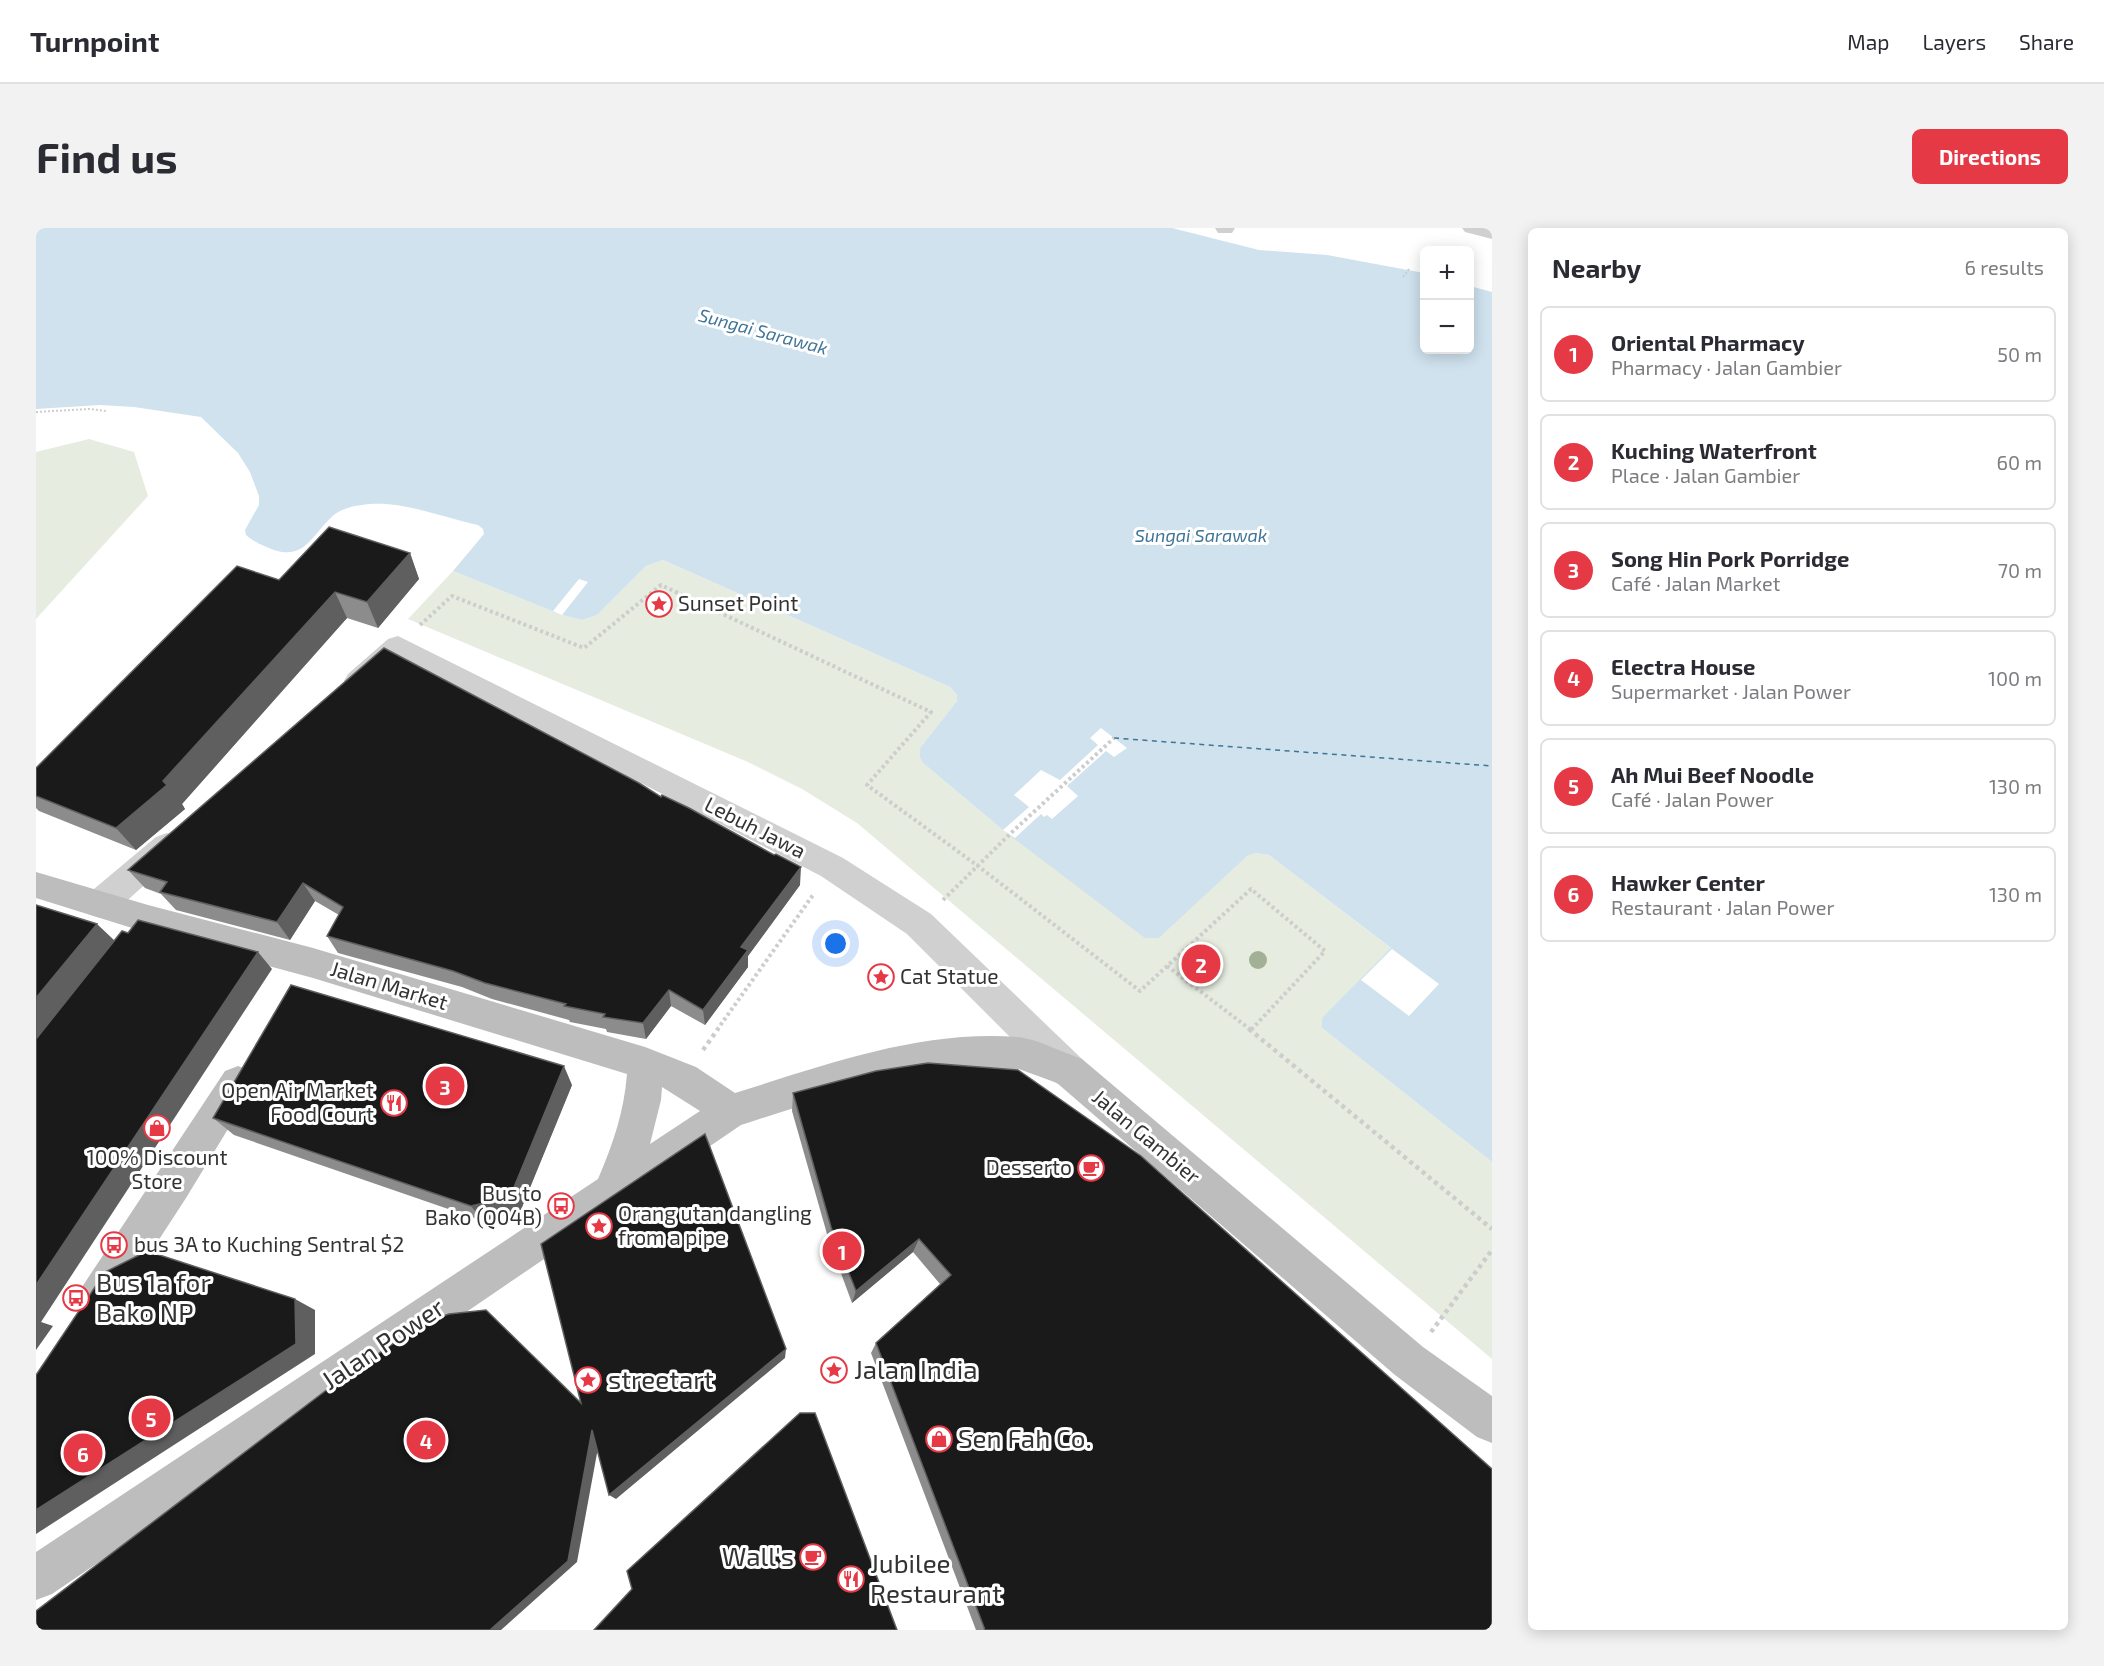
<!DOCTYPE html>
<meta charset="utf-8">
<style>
:root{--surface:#fff;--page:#f2f2f3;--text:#2b2b33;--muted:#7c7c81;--line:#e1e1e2;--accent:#e63946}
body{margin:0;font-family:"Exo 2",sans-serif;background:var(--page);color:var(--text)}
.controls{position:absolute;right:18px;top:18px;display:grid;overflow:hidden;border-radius:9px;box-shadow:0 3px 15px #0003}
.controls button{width:54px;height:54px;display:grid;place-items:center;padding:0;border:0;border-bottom:2px solid var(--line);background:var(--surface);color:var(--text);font:30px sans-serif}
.you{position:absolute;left:800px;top:716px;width:21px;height:21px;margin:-15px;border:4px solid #fff;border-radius:50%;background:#1a73e8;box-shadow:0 0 0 9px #1a73e833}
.badge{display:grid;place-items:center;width:39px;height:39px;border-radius:50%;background:var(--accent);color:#fff;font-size:20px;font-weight:700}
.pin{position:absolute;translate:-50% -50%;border:3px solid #fff;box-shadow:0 2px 6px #0006}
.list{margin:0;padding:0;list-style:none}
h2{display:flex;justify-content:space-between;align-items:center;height:78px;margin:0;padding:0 24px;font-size:26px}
h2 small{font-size:20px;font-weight:400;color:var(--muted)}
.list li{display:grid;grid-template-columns:39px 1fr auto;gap:18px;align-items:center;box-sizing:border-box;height:96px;margin:0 12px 12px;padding:0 12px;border:2px solid var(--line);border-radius:9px}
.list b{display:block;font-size:22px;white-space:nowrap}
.list p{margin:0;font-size:20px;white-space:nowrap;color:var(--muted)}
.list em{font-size:20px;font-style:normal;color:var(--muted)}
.map{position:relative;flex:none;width:1456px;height:1402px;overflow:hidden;border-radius:9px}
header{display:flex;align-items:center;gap:36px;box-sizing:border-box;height:84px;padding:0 30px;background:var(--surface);border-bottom:2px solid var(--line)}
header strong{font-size:28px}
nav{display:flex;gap:33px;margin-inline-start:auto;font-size:21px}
.intro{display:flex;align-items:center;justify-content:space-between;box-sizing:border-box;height:144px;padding:0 36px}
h1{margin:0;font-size:42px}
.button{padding:15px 27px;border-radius:9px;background:var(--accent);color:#fff;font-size:21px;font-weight:700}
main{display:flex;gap:36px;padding:0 36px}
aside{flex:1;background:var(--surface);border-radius:9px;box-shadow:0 3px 15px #0003}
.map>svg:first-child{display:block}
.green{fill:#e6ecdf}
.water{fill:#cfe2ee}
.pier{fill:#fff}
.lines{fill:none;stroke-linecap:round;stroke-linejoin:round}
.ferry{stroke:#3f7597;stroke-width:1.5;stroke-dasharray:5 4.5;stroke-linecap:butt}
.path-far2{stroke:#cdcdcd;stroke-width:2;stroke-dasharray:2 2;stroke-linecap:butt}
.path-far1{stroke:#cdcdcd;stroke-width:4;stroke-dasharray:3 3;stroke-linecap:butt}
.path{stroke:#cdcdcd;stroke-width:4.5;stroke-dasharray:4 4;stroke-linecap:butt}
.minor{fill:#d0d0d0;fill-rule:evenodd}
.secondary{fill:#bdbdbd;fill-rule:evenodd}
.tree{fill:#a2b095}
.wall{fill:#8c8c8c}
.shaded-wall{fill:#5f5f5f}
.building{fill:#1a1a1a;stroke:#5f5f5f;stroke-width:1.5}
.labels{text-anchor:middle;stroke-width:6;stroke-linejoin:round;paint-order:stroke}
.far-water-label{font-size:18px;font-style:italic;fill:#3f7597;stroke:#fff}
.poi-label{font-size:21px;fill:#333;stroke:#fff;text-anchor:start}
.street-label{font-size:21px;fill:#333;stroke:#fff}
.near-poi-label{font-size:26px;fill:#333;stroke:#fff;text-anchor:start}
.near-street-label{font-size:26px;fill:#333;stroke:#fff}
</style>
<header>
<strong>Turnpoint</strong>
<nav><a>Map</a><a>Layers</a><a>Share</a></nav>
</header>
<div class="intro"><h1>Find us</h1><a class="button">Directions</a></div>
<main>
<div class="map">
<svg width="1456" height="1402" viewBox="0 0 1456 1402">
<rect width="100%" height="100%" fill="#fff"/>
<!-- green -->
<path class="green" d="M53 211 98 224 112 268 0 391V224Z
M627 332 914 459 921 467V473L884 520 887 535 967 602 1123 710 1211 627 1219 625 1233 627 1356 721 1286 800 1456 934V1131L821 595 766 561 712 534 372 391 417 343 526 387 546 392 561 387 610 338Z"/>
<!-- water -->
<path class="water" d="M0 0H1136L1223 22 1291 27 1388 45V122H1434V58L1456 64V934L1286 800V790L1355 720 1233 627 1219 625 1211 628 1123 710H1109L967 602 887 535 884 529V520L921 473V467L914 459 627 332 610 338 561 387 546 392 526 387 417 343 448 306 447 301 442 297C409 290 367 273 334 276 323 277 309 279 299 286 278 303 270 333 238 322 228 318 218 314 210 307L209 302 223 277V268L214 244 202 225 165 189 98 179 64 177 0 181Z"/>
<!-- pier -->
<path class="pier" d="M543 351 552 354 526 387 517 383Z
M1065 500 1091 520 1078 529 1070 523 1031 558 1042 568 1016 591 1011 587 1008 589 1005 586 979 610 967 602 993 579 978 567 1005 542 1024 552 1062 517 1054 510Z
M1356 721 1403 756 1373 788 1325 752Z"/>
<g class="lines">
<!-- ferry -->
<path class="ferry" d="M1078 510 1456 538"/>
<!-- path-far2 -->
<path class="path-far2" d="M1367 49 1373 41
M0 184 53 181 70 183"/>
<!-- path-far1 -->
<path class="path-far1" d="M384 397 416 368 548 420 625 357 895 484 831 557 942 638 1104 763 1215 661 1289 723 1215 802
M907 672 975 605 1078 510
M1131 738 1215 802
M681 802 777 667"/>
<!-- path -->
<path class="path" d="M1213 801 1456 1001
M667 822 682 801
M1395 1104 1456 1022"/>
<!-- minor -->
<path class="minor" d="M1179 0H1199L1196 5H1182Z
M1426 0H1456V11L1429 4Z
M362 408 807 630 895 686 1046 831 1051 843 1046 855 1033 859 1020 855 871 706 785 648 365 431C349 445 334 467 312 460L308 453 312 446 352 411Z
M131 605 142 609 147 618 142 627 76 686 64 690 52 686 48 676 52 666 120 609Z"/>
<!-- secondary -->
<path class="secondary" d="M0 644 112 677 277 720 609 819 660 839 699 865C790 837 883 802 981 809 999 810 1028 825 1046 831L1387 1119 1456 1168V1215L1441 1209 1359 1147 1021 855 983 841 930 842 839 854 705 897 16 1366 0 1372V1324L562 951C577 916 588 884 591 846L277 750 112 705 0 670ZM626 859 664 883 614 916 625 872Z
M202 838 215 843 220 855 150 970 74 1087 60 1093 46 1087 40 1073 46 1059 189 843Z"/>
</g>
<!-- trees -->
<circle class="tree" cx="1222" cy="732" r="9"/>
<!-- wall -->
<path class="wall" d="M374 325 383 351 342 400 311 390 146 576 149 581 100 622 3 583 0 580V540L243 352Z
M92 642 764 657 712 728V739L669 797 635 778 610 811 571 804 570 801 534 794 533 792 456 771 426 759 302 725 291 708 303 687 279 673 254 712 140 682 125 666 109 660Z
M536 857 484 984 447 993 198 907 177 890Z
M757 865 1456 1402H940L835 1125 840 1115 904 1056 877 1024 816 1075 793 1013 756 883Z"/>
<!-- shaded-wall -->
<path class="shaded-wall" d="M374 325 383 351 342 400 331 374Z
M299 364 311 390 146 576 149 581 100 622 80 600 127 553Z
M765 639 764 657 712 728V739L669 797 667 782 705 719Z
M267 655 279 673 254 712 241 694Z
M61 696 79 713 0 811V770Z
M222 724 236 741 5 1094 17 1098 0 1122V1057Z
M633 762 635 778 610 811 607 795Z
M528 838 536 857 484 984 447 993 435 978Z
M883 1011 877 1024 816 1075 820 1063Z
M259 1071 279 1082V1126L0 1306V1282Z
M750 1121 749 1130 580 1271 573 1267Z
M556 1202 564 1209 541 1334 465 1402H454Z"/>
<!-- building -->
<path class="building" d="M293 299 374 325 331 374 299 364 127 553 131 557 80 600 0 568V540L201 338 243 352Z
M348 420 603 555 625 569 626 567 653 580 738 627 740 626 765 639 705 719 712 722 667 782 633 762 607 795 567 789 569 786 528 778 530 776 449 755 417 743 291 708 307 679 267 655 241 694 124 664 131 654 92 642Z
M0 677 61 696 0 770Z
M102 692 222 724 0 1057V811L86 703 92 705Z
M255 757 528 838 474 969 435 978 177 890Z
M892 835 982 842 1105 928 1456 1241V1402H949L840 1115 915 1047 883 1011 820 1063 795 999 757 865 840 843Z
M669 906 750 1121 573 1267 556 1202 532 1333 454 1402H0V1383L305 1151 389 1094 413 1086 450 1082 545 1175 505 1016Z
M111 1023 259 1071 260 1116 0 1282V1147L69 1044Z
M764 1185H779L861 1402H558L596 1361 591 1343Z"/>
<!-- icons -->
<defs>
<g id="sight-ring" transform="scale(1.35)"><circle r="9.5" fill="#fff" stroke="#e63946" stroke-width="1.5"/><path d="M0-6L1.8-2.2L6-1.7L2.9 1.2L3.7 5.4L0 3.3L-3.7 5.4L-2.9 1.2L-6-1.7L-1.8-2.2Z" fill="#e63946"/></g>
<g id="restaurant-ring" transform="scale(1.35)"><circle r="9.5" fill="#fff" stroke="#e63946" stroke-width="1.5"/><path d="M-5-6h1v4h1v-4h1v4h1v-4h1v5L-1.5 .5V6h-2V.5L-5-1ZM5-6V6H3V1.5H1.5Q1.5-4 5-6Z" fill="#e63946"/></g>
<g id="shop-ring" transform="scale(1.35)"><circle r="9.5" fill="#fff" stroke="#e63946" stroke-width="1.5"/><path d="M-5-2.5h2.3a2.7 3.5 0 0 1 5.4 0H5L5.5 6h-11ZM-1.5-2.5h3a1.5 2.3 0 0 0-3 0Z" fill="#e63946"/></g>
<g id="cafe-ring" transform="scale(1.35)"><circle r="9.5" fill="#fff" stroke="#e63946" stroke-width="1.5"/><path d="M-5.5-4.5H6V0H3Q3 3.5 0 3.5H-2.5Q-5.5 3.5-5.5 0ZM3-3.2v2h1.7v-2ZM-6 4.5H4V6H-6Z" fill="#e63946"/></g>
<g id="bus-ring" transform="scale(1.35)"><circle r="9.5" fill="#fff" stroke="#e63946" stroke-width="1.5"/><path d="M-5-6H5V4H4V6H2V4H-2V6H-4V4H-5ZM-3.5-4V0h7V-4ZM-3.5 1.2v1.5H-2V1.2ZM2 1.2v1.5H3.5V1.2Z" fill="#e63946"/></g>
</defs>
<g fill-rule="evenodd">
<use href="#sight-ring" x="623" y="376"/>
<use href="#sight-ring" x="845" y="749"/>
<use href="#restaurant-ring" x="358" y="875"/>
<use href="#shop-ring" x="121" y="900"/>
<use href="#cafe-ring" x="1055" y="940"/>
<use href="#bus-ring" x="525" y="978"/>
<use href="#sight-ring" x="563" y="998"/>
<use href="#bus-ring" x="78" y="1017"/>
<use href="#bus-ring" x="40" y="1070"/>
<use href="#sight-ring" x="798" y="1142"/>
<use href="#sight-ring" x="552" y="1152"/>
<use href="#shop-ring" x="903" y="1211"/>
<use href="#cafe-ring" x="777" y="1329"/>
<use href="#restaurant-ring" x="815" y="1351"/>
</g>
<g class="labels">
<!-- far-water labels -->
<g class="far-water-label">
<text transform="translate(727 104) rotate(15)" y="6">Sungai Sarawak</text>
<text x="1165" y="314">Sungai Sarawak</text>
</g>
<!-- poi labels -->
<g class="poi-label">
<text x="642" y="383">Sunset Point</text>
<text x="864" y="756">Cat Statue</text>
<text x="338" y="870" text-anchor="end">Open Air Market<tspan x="338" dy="24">Food Court</tspan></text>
<text x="121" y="937" text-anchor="middle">100% Discount<tspan x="121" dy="24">Store</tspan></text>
<text x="1036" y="947" text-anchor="end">Desserto</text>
<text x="506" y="973" text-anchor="end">Bus to<tspan x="506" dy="24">Bako (Q04B)</tspan></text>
<text x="582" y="993">Orang utan dangling<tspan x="582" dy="24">from a pipe</tspan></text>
<text x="98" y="1024">bus 3A to Kuching Sentral $2</text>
</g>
<!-- street labels -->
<g class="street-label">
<text transform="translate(719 600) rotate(27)" y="7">Lebuh Jawa</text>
<text transform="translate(353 758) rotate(17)" y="7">Jalan Market</text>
<text transform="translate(1110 909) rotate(40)" y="7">Jalan Gambier</text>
</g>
<!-- near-poi labels -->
<g class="near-poi-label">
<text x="60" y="1064">Bus 1a for<tspan x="60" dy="30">Bako NP</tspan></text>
<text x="818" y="1151">Jalan India</text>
<text x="572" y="1161">streetart</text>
<text x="922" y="1220">Sen Fah Co.</text>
<text x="758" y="1338" text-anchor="end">Wall's</text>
<text x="834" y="1345">Jubilee<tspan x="834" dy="30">Restaurant</tspan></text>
</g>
<!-- near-street labels -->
<g class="near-street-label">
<text transform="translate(347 1116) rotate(-34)" y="9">Jalan Power</text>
</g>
</g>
</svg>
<div class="controls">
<button>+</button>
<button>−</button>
</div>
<div class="you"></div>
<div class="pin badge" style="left:806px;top:1023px">1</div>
<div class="pin badge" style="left:1165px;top:736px">2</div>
<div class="pin badge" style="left:409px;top:858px">3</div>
<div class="pin badge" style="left:390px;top:1212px">4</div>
<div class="pin badge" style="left:115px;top:1190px">5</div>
<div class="pin badge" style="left:47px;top:1225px">6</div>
</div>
<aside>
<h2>Nearby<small>6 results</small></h2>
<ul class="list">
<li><span class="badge">1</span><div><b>Oriental Pharmacy</b><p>Pharmacy · Jalan Gambier</p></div><em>50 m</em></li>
<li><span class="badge">2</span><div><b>Kuching Waterfront</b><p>Place · Jalan Gambier</p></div><em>60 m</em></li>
<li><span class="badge">3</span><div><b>Song Hin Pork Porridge</b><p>Café · Jalan Market</p></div><em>70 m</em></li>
<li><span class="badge">4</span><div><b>Electra House</b><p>Supermarket · Jalan Power</p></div><em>100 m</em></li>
<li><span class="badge">5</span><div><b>Ah Mui Beef Noodle</b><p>Café · Jalan Power</p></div><em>130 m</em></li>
<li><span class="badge">6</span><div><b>Hawker Center</b><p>Restaurant · Jalan Power</p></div><em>130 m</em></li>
</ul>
</aside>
</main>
